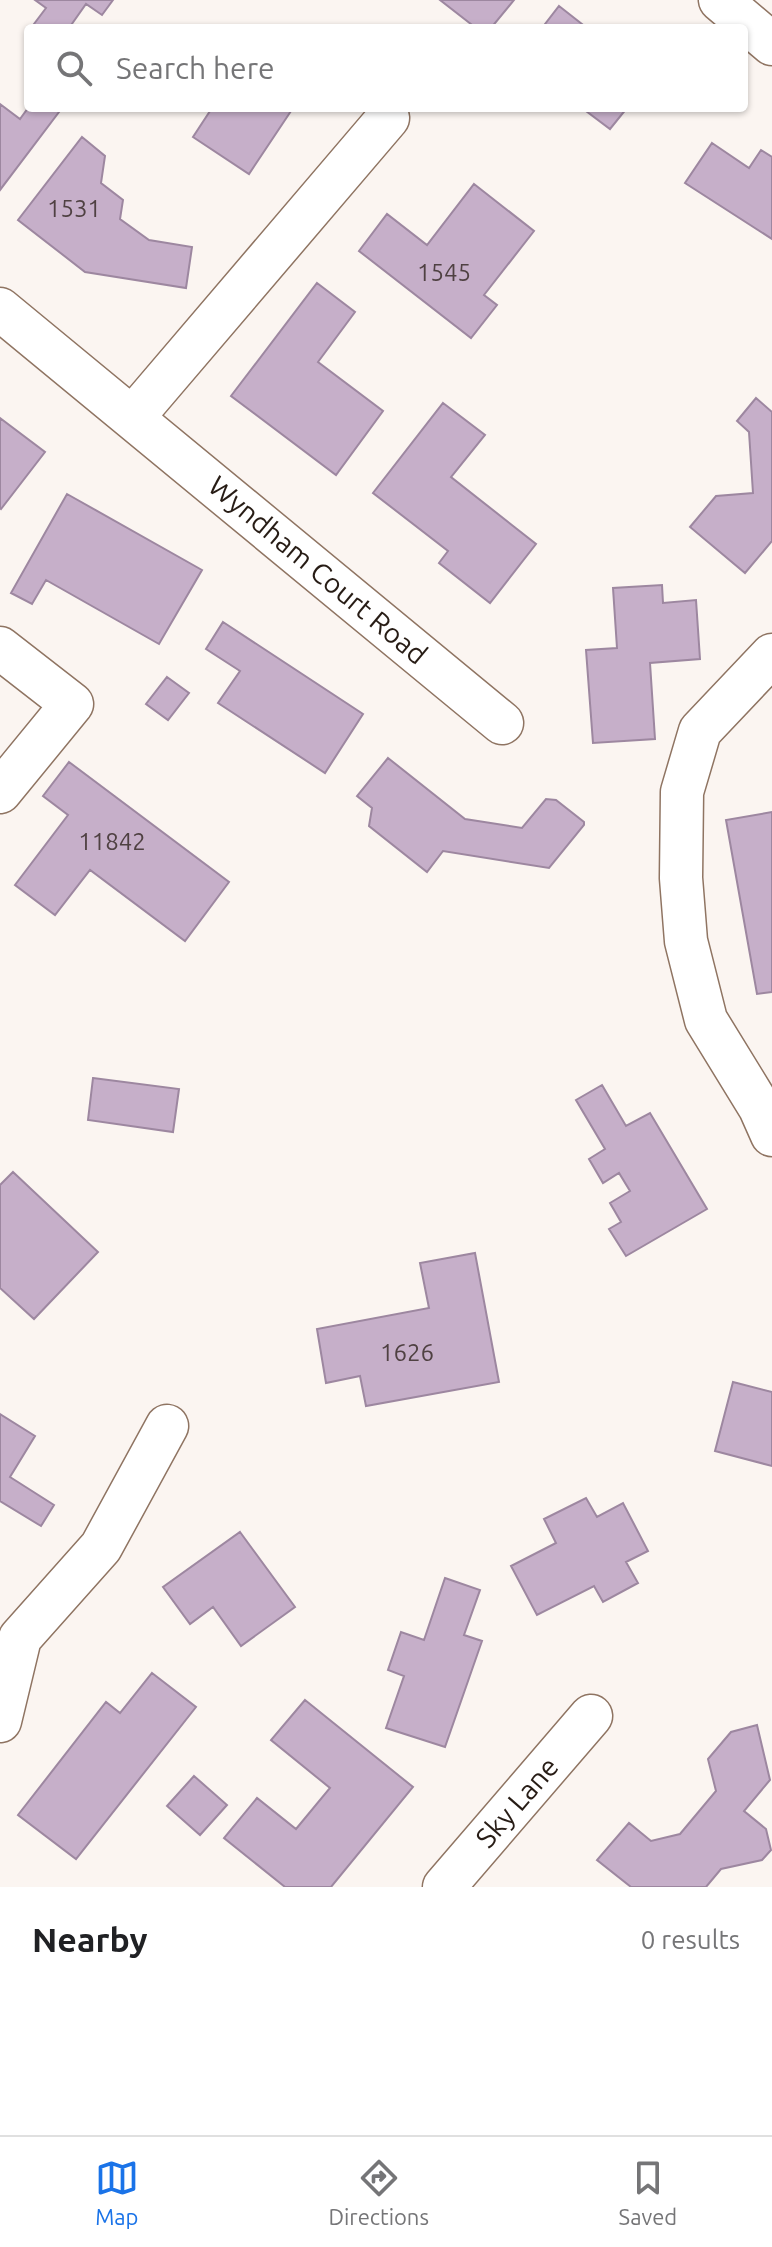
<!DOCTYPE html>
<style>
:root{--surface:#fff;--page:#f6f6f6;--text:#202124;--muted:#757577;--line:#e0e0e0;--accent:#1a73e8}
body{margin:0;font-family:Ubuntu,sans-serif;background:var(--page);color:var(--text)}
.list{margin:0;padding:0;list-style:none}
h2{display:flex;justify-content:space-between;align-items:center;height:104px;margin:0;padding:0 32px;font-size:34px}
h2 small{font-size:26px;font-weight:400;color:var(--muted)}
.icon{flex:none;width:44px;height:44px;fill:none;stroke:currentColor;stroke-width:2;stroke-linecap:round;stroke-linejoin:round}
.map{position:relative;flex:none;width:772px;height:1887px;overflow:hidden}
.search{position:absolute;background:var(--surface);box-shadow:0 2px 6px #0004;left:24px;right:24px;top:24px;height:88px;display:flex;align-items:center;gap:20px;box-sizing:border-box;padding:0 28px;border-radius:8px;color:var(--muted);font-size:30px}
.sheet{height:248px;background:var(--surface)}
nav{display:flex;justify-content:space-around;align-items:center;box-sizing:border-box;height:112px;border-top:2px solid var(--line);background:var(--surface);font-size:22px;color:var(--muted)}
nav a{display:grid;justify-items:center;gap:4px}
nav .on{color:var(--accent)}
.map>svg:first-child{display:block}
.building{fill:#c6afc9;stroke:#9d87a0;stroke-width:2}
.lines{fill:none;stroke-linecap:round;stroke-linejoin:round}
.minor-casing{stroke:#8f7462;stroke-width:45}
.minor{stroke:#fff;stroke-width:42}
.labels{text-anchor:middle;stroke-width:8;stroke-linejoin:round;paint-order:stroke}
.number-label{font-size:24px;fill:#4f4142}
.street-label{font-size:28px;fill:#271c15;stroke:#fff}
</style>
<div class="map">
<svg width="772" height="1887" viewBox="0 0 772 1887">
<rect width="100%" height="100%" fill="#fbf5f1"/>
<!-- building -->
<path class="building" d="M35 0H113L102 15 86 4 69 28H40L34 24 46 8Z
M440 0H514L491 28H476Z
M559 6 587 28H542Z
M0 104 20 119 28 108H62L0 190Z
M212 108H293L249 174 193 137Z
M582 108H627L610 129Z
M82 137 105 156 101 183 123 200 120 219 149 240 192 247 186 288 85 272 18 220Z
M712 143 749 168 761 150 772 157V239L685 183Z
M474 184 534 231 484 295 497 305 471 338 359 251 387 214 427 245Z
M317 283 355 312 318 362 383 411 336 475 231 396Z
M756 398 772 412V541L745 573 690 527 716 496 753 493 749 432 737 421Z
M443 403 485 435 451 477 536 544 490 603 439 563 448 551 373 493Z
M0 418 45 452 1 509 0 508Z
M67 494 202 570 159 644 46 580 32 604 11 593Z
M662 585 663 603 696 600 700 659 650 663 655 739 593 743 586 650 617 648 613 588Z
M223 622 363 714 325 773 218 703 240 671 206 649Z
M167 677 189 693 168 720 146 704Z
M388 758 465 819 522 828 546 799 556 800 584 822V825L549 868 443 851 427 872 369 826 372 808 357 796Z
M69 762 229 882 185 941 90 870 55 915 15 885 68 815 43 796Z
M772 812V992L757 994 726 820Z
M93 1078 179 1089 173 1132 88 1120Z
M602 1085 626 1126 650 1113 707 1209 626 1256 609 1229 621 1222 610 1203 630 1191 619 1173 603 1183 589 1159 605 1149 576 1100Z
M13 1172 98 1252 34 1319 0 1288V1185Z
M475 1253 499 1382 366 1406 360 1376 326 1383 317 1329 429 1308 420 1263Z
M733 1382 772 1392V1466L715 1451Z
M0 1414 35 1436 10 1477 54 1505 41 1526 0 1501Z
M586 1498 597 1517 623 1503 648 1551 626 1562 638 1583 603 1602 594 1586 537 1615 511 1566 556 1543 544 1519Z
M240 1532 295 1607 241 1646 213 1607 190 1624 163 1587Z
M445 1578 480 1590 464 1635 482 1641 445 1747 386 1728 404 1676 388 1670 401 1632 424 1640Z
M152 1673 196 1707 76 1859 18 1815 106 1702 120 1713Z
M305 1700 413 1787 331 1887H285L224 1838 257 1798 296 1829 330 1788 271 1740Z
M757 1725 770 1780 744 1811 766 1829 771 1850 762 1860 721 1869 706 1887H631L597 1860 629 1823 651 1841 680 1834 716 1791 708 1759 731 1732Z
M194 1776 227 1805 200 1835 167 1806Z"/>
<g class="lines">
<!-- minor casing -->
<g class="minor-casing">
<path id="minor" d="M720 0 772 44
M0 309 502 723
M133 417 388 118
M0 648 72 704 0 792
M772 655 700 731 682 792 681 878 686 941 706 1020 760 1108 772 1135
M0 1721 20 1638 101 1547 167 1426
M444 1887 591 1716"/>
</g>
<!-- minor -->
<use href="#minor" class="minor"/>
</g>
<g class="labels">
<!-- number labels -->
<g class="number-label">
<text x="74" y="217">1531</text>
<text x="444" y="281">1545</text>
<text x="112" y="850">11842</text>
<text x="407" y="1361">1626</text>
</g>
<!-- street labels -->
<g class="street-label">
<text transform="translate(318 570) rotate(40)" y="10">Wyndham Court Road</text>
<text transform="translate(517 1802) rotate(-49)" y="10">Sky Lane</text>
</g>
</g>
</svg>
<div class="search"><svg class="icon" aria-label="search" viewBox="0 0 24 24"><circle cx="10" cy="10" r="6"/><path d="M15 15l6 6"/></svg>Search here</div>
</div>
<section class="sheet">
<h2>Nearby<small>0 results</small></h2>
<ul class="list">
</ul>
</section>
<nav>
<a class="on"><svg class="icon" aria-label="map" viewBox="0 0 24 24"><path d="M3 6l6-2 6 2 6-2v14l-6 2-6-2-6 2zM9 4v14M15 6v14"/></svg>Map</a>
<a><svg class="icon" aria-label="directions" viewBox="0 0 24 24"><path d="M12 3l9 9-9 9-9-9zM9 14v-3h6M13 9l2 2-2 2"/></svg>Directions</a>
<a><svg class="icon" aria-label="saved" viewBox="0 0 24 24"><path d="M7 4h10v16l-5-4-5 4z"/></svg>Saved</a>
</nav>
